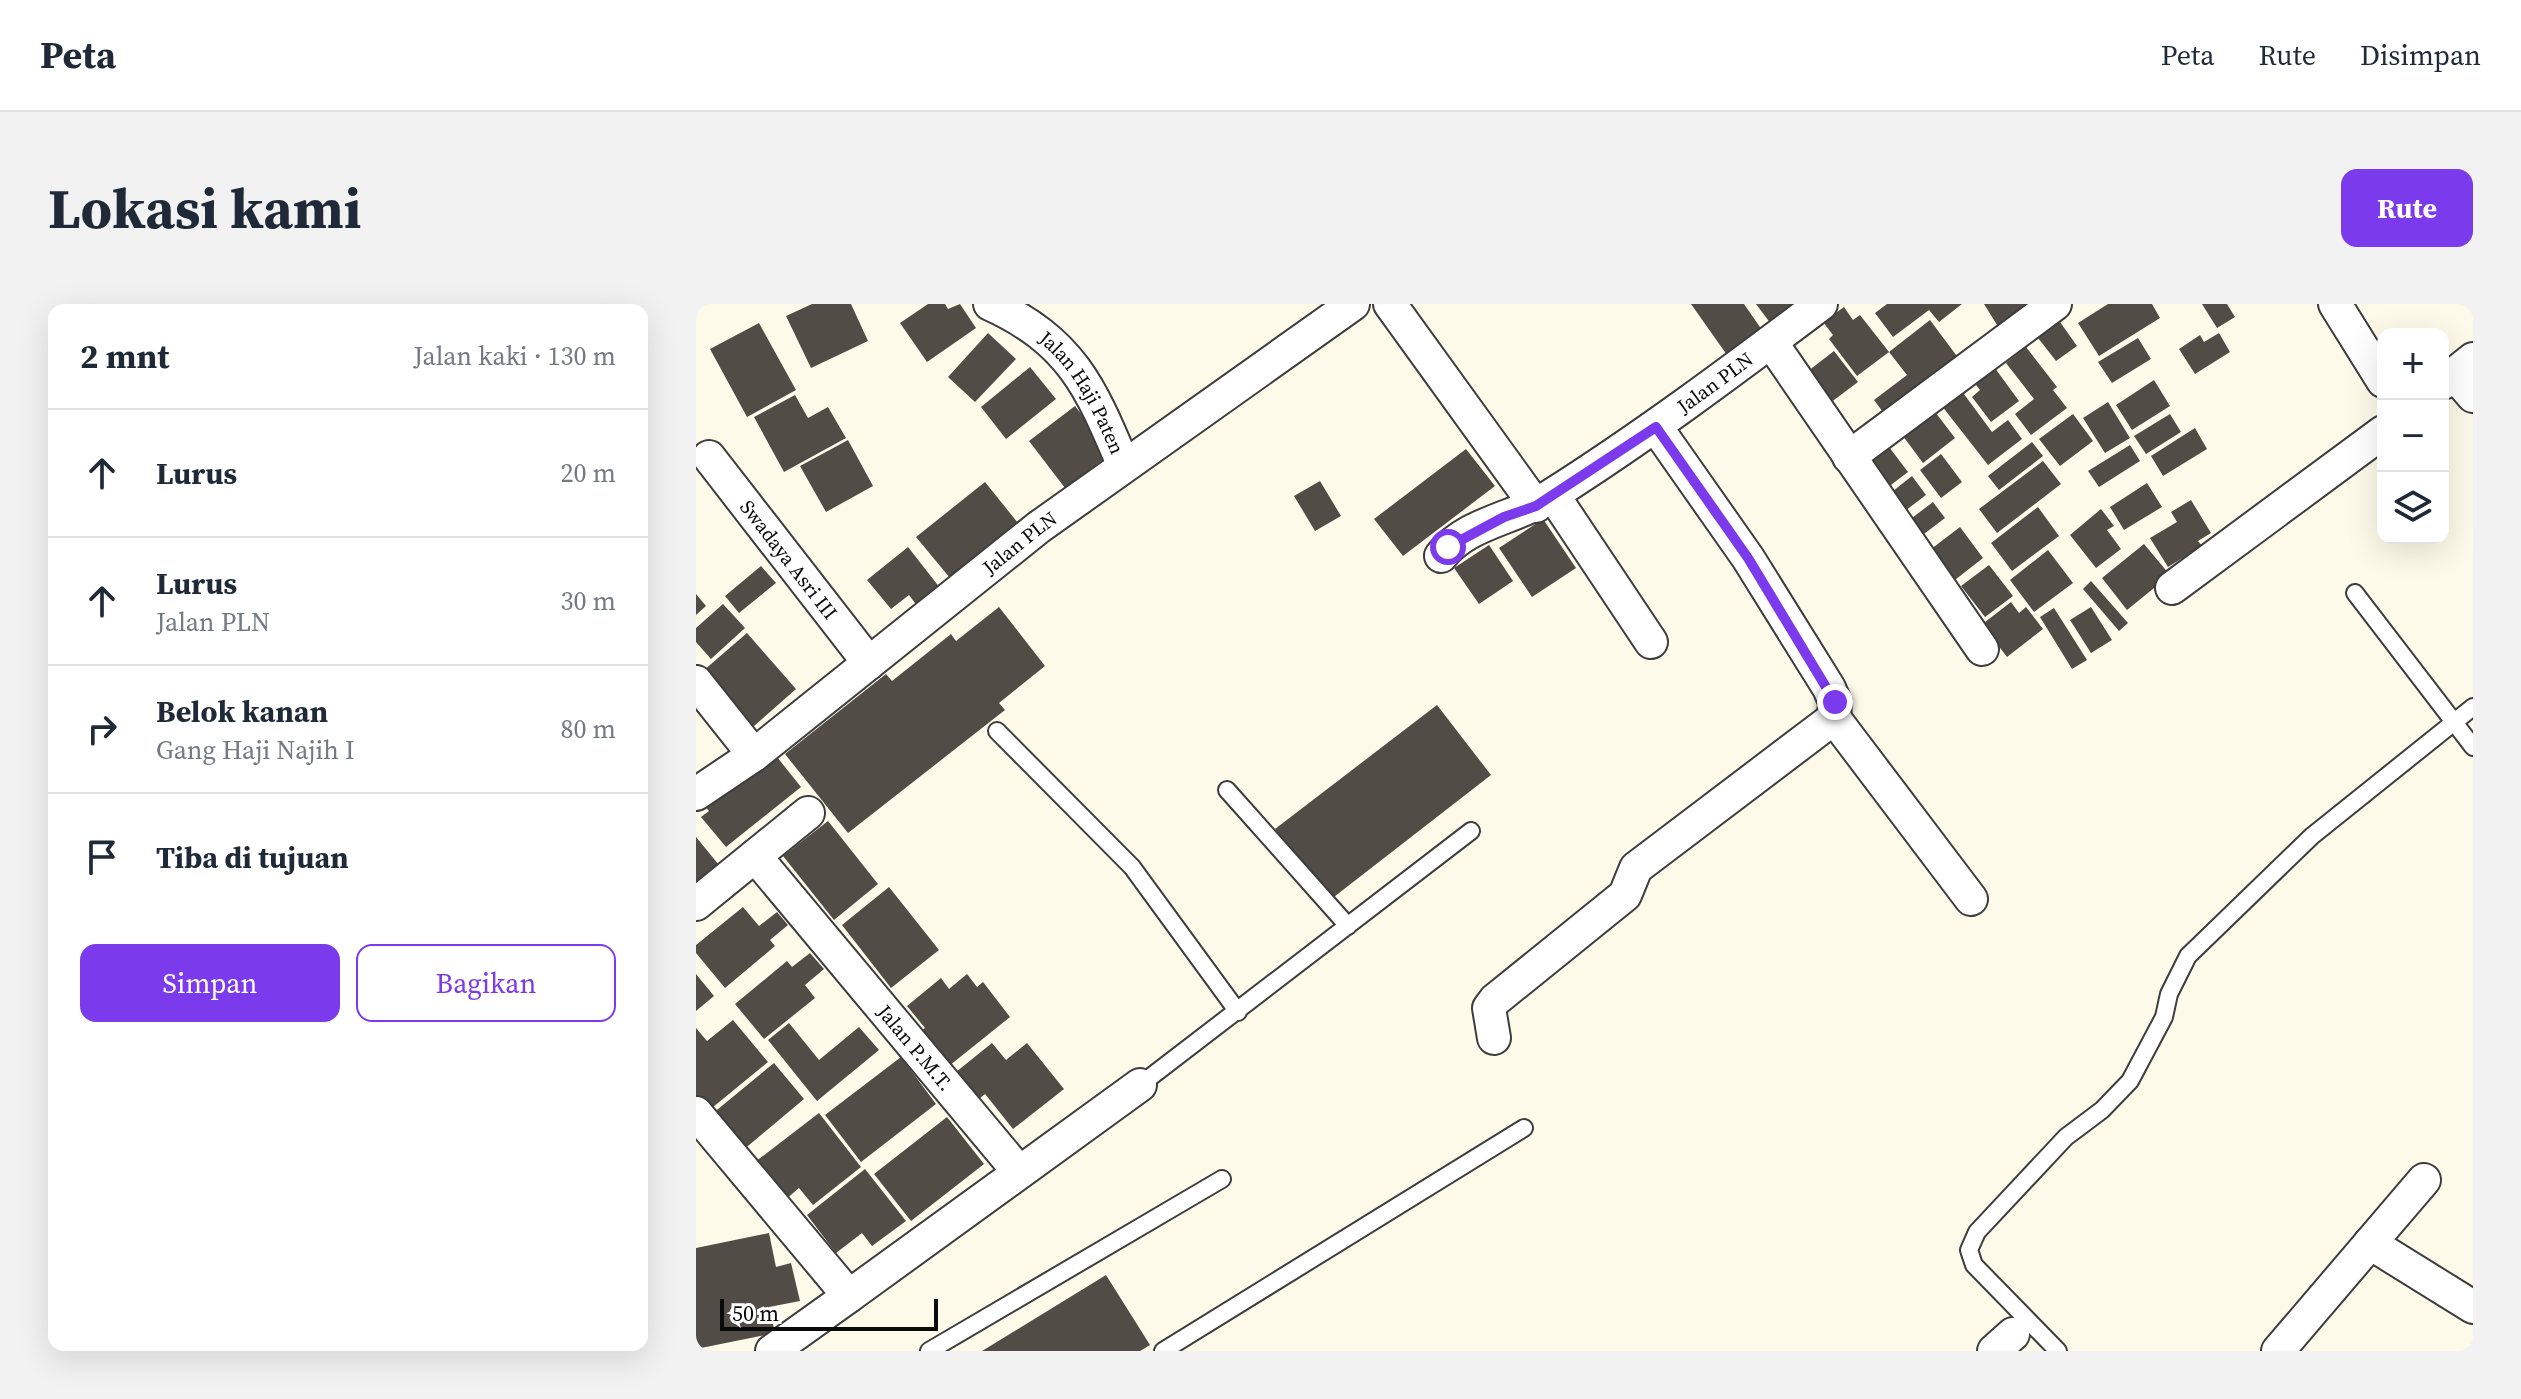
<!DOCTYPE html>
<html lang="id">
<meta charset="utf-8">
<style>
:root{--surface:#fff;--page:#f2f2f3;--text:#1f2937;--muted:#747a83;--line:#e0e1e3;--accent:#7c3aed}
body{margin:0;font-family:"Source Serif 4",serif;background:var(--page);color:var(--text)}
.controls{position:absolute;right:24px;top:24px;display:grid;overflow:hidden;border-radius:16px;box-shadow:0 8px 32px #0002}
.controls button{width:72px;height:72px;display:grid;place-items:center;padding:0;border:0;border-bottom:2px solid var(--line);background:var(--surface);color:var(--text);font:40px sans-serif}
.scale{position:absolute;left:24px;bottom:20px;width:218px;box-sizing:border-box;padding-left:8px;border:4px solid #0a0a0a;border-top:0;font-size:22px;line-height:28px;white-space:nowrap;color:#0a0a0a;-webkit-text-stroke:6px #fff;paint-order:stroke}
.stop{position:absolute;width:24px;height:24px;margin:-18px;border:6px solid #7c3aed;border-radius:50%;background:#fff}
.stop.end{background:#7c3aed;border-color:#fff;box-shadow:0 2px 8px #0008}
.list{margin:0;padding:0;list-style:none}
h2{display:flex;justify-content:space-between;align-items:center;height:104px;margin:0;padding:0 32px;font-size:34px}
h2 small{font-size:26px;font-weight:400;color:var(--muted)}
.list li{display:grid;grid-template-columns:52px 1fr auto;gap:24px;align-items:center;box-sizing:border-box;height:128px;padding:0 32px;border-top:2px solid var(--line)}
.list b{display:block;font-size:30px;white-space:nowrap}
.list p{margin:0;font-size:26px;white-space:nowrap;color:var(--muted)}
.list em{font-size:26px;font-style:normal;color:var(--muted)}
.actions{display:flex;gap:16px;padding:24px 32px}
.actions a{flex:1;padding:18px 0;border:2px solid var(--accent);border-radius:16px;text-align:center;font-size:28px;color:var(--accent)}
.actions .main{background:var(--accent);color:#fff}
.icon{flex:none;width:44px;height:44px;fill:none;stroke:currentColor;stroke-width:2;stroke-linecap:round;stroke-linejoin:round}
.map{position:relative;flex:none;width:1777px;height:1047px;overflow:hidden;border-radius:16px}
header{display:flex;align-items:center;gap:48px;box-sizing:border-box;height:112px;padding:0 40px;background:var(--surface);border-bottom:2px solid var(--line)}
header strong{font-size:38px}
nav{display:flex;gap:44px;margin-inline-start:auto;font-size:28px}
.intro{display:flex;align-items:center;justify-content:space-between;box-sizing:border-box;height:192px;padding:0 48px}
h1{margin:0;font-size:56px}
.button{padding:20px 36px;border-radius:16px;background:var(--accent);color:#fff;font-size:28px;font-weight:700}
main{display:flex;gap:48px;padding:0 48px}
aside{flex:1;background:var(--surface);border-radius:16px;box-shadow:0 8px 32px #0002}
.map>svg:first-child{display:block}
.building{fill:#524c47}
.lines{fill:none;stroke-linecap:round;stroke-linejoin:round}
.lane-casing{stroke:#3d3d3d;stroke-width:20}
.street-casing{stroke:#3d3d3d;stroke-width:36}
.lane{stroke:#fff;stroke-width:16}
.street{stroke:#fff;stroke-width:32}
.route{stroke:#7c3aed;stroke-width:10}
.labels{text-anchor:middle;stroke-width:8;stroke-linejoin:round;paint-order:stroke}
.street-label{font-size:20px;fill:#0a0a0a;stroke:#fff}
</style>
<header>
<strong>Peta</strong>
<nav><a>Peta</a><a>Rute</a><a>Disimpan</a></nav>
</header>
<div class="intro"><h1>Lokasi kami</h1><a class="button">Rute</a></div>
<main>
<aside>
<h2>2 mnt<small>Jalan kaki · 130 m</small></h2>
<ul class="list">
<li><svg class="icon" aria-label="ahead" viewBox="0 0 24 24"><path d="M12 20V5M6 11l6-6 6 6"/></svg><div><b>Lurus</b></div><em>20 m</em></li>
<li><svg class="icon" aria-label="ahead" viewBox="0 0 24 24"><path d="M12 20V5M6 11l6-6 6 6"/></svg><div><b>Lurus</b><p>Jalan PLN</p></div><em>30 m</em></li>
<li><svg class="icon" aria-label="right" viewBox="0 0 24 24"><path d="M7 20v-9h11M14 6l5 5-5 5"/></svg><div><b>Belok kanan</b><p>Gang Haji Najih I</p></div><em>80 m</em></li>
<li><svg class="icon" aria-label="arrive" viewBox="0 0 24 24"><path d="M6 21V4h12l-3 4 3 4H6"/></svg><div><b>Tiba di tujuan</b></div></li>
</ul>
<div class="actions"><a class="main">Simpan</a><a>Bagikan</a></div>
</aside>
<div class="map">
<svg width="1777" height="1047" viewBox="0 0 1777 1047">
<rect width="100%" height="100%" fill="#fefae9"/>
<!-- building -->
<path class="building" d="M116 0H155L172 37 115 64 90 12Z
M232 0H249L252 5 264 0 280 24 231 58 204 19Z
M995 0H1048L1066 26 1031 51Z
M1060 0H1101L1075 20Z
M1191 0H1266L1243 18 1233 6 1197 33 1179 9Z
M1288 0H1340L1306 29Z
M1412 0H1456L1464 14 1403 52 1382 19Z
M1506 0H1531L1539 13 1521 24Z
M1148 3 1157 16 1164 11 1193 48 1161 72 1133 35 1137 31 1127 18Z
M1357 8 1381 42 1360 57 1335 25Z
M1234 16 1269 63 1195 119 1178 96 1211 71 1193 48Z
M63 19 100 86 51 113 14 45Z
M292 29 320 55 279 98 252 73Z
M1523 29 1534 48 1499 70 1483 45 1504 31 1508 38Z
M1442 34 1455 55 1416 79 1402 58Z
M1330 43 1361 83 1357 86 1371 104 1335 131 1319 110 1338 95 1310 59Z
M1138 47 1162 78 1126 105 1103 74Z
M1293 56 1323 97 1295 118 1276 93 1284 86 1273 72Z
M334 63 360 95 310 135 285 103Z
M1458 76 1474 102 1436 126 1420 101Z
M1262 82 1296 128 1312 116 1326 135 1292 161 1242 97Z
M99 91 112 114 132 103 150 134 88 168 58 113Z
M1412 98 1434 134 1409 149 1387 114Z
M1233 100 1259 134 1227 159 1201 124Z
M379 102 416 149 369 184 333 137Z
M1377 110 1397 137 1364 162 1343 135Z
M1474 110 1485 128 1450 150 1438 132Z
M1499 124 1511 145 1467 172 1455 152Z
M1187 135 1212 168 1183 190 1158 157Z
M152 136 177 182 130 208 104 162Z
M1336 138 1347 152 1303 186 1292 172Z
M1434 141 1444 157 1403 183 1392 167Z
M770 145 799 182 707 252 678 215Z
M1245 150 1266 178 1245 194 1224 166Z
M1347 157 1365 180 1301 229 1283 205Z
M1216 172 1230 191 1201 213 1187 195Z
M624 177 645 212 619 227 598 192Z
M289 178 322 219 254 274 220 233Z
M1451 179 1466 203 1428 226 1414 203Z
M1495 196 1515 229 1502 237 1506 242 1472 263 1454 234 1481 218 1475 208Z
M1237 198 1249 214 1220 236 1208 220Z
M1342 203 1363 232 1316 267 1295 239Z
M1405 205 1418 222 1411 226 1425 245 1400 264 1374 231Z
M847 215 880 264 836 293 803 244Z
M1264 223 1287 254 1250 283 1226 252Z
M1448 240 1474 271 1431 306 1406 274Z
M793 241 817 277 783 300 758 264Z
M212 243 248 289 225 307 213 291 195 305 171 276Z
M1352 246 1377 279 1338 308 1314 276Z
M1293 261 1317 292 1289 313 1265 282Z
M65 262 80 279 43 309 29 292Z
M1395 277 1432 319 1423 327 1387 285Z
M0 290 10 302 0 311Z
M1315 298 1323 309 1330 303 1347 325 1311 353 1298 336 1280 325Z
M27 300 49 324 15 355 0 338V324Z
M303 303 349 362 303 399 309 406 152 529 89 450 190 370 196 377 255 330 260 337Z
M1395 303 1416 336 1395 349 1374 316Z
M1358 304 1391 356 1376 365 1344 313Z
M51 329 100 385 49 430 0 373Z
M741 401 795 471 634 596 579 525Z
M81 453 105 483 30 543 5 513 13 507 8 501 44 472 49 478Z
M132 517 182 580 138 616 87 552Z
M0 533 23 561 0 579Z
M193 583 243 646 195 684 146 621Z
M47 603 63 622 81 608 92 621 74 636 79 642 29 684 0 649V641Z
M114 649 128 665 109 681 119 694 68 735 39 700 91 657 96 663Z
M0 670 18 692 0 707Z
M271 670 281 683 287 678 314 713 248 766 220 731 229 724 211 702 245 674 253 685Z
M37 716 72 758 11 808 0 795V724L11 737Z
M93 719 123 756 163 723 183 746 121 797 72 736Z
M296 739 310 756 331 739 368 785 317 825 289 790 277 800 255 772Z
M205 753 240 800 165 858 129 811Z
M78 759 108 795 46 847 16 810Z
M123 809 165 863 117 901 103 884 89 896 59 858Z
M251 813 288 860 215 917 178 870Z
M169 865 210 917 176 942 166 929 140 949 111 911Z
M73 929 80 963 95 959 104 997 73 1003 79 1029 0 1045V944Z
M410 971 454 1041 444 1047H286Z"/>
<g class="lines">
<!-- lane casing -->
<g class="lane-casing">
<path id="lane" d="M1659 289 1777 443
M301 427 436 563 542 708
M531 486 652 622
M444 781 775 527
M233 1047 526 875
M467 1047 828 824
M1362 1047 1278 961 1273 946 1281 928 1370 833 1406 806 1434 777 1468 713 1473 690 1492 652 1616 532 1777 403"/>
</g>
<!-- street casing -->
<g class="street-casing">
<g id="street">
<path id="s1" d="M294 0C375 37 394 82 427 160"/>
<path d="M694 0 840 202"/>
<path d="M1639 0 1687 77"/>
<path d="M1075 38 1286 345"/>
<path d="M1758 70 1777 92"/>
<path d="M1747 79 1777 55"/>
<path d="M960 123 1052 254 1133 384 1139 398 1138 414"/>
<path id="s2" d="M13 153 173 359"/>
<path d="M1153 153 1359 0"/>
<path d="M857 191 955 338"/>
<path id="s3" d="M745 252C771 218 822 214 856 191 949 132 1037 66 1125 0"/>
<path d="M1476 284 1687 128"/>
<path d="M0 378 58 451"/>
<path d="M1138 414 1275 595"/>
<path id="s4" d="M0 490 58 451 343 223 657 0"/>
<path d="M59 552 112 509"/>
<path id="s5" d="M0 600 59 552 323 868"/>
<path d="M798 734 793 704 799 696 929 591 940 564 1138 414"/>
<path d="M0 809 153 992 444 781"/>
<path d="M1674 939 1777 1003"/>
<path d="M76 1047 153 992"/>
<path d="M1298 1047 1317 1030"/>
<path d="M1582 1047 1728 876"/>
</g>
</g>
<!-- lane -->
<use href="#lane" class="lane"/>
<!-- street -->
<use href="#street" class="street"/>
</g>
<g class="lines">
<!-- route -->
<path class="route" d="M752 243 808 213 840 202 960 123 1052 254 1139 398"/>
</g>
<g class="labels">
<!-- street labels -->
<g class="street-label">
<text dy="7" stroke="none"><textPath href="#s3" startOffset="326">Jalan PLN</textPath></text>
<text dy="7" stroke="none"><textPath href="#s1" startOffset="132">Jalan Haji Paten</textPath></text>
<text dy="7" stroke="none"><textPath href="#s4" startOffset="410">Jalan PLN</textPath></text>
<text dy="7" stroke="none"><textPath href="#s2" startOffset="130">Swadaya Asri III</textPath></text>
<text dy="7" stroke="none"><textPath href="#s5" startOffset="326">Jalan P.M.T.</textPath></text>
</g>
</g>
</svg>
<div class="controls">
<button>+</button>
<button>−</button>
<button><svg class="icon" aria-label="layers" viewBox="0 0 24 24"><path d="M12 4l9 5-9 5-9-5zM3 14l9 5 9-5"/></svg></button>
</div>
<div class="scale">50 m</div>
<div class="stop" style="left:752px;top:243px"></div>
<div class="stop end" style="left:1139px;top:398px"></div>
</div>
</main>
